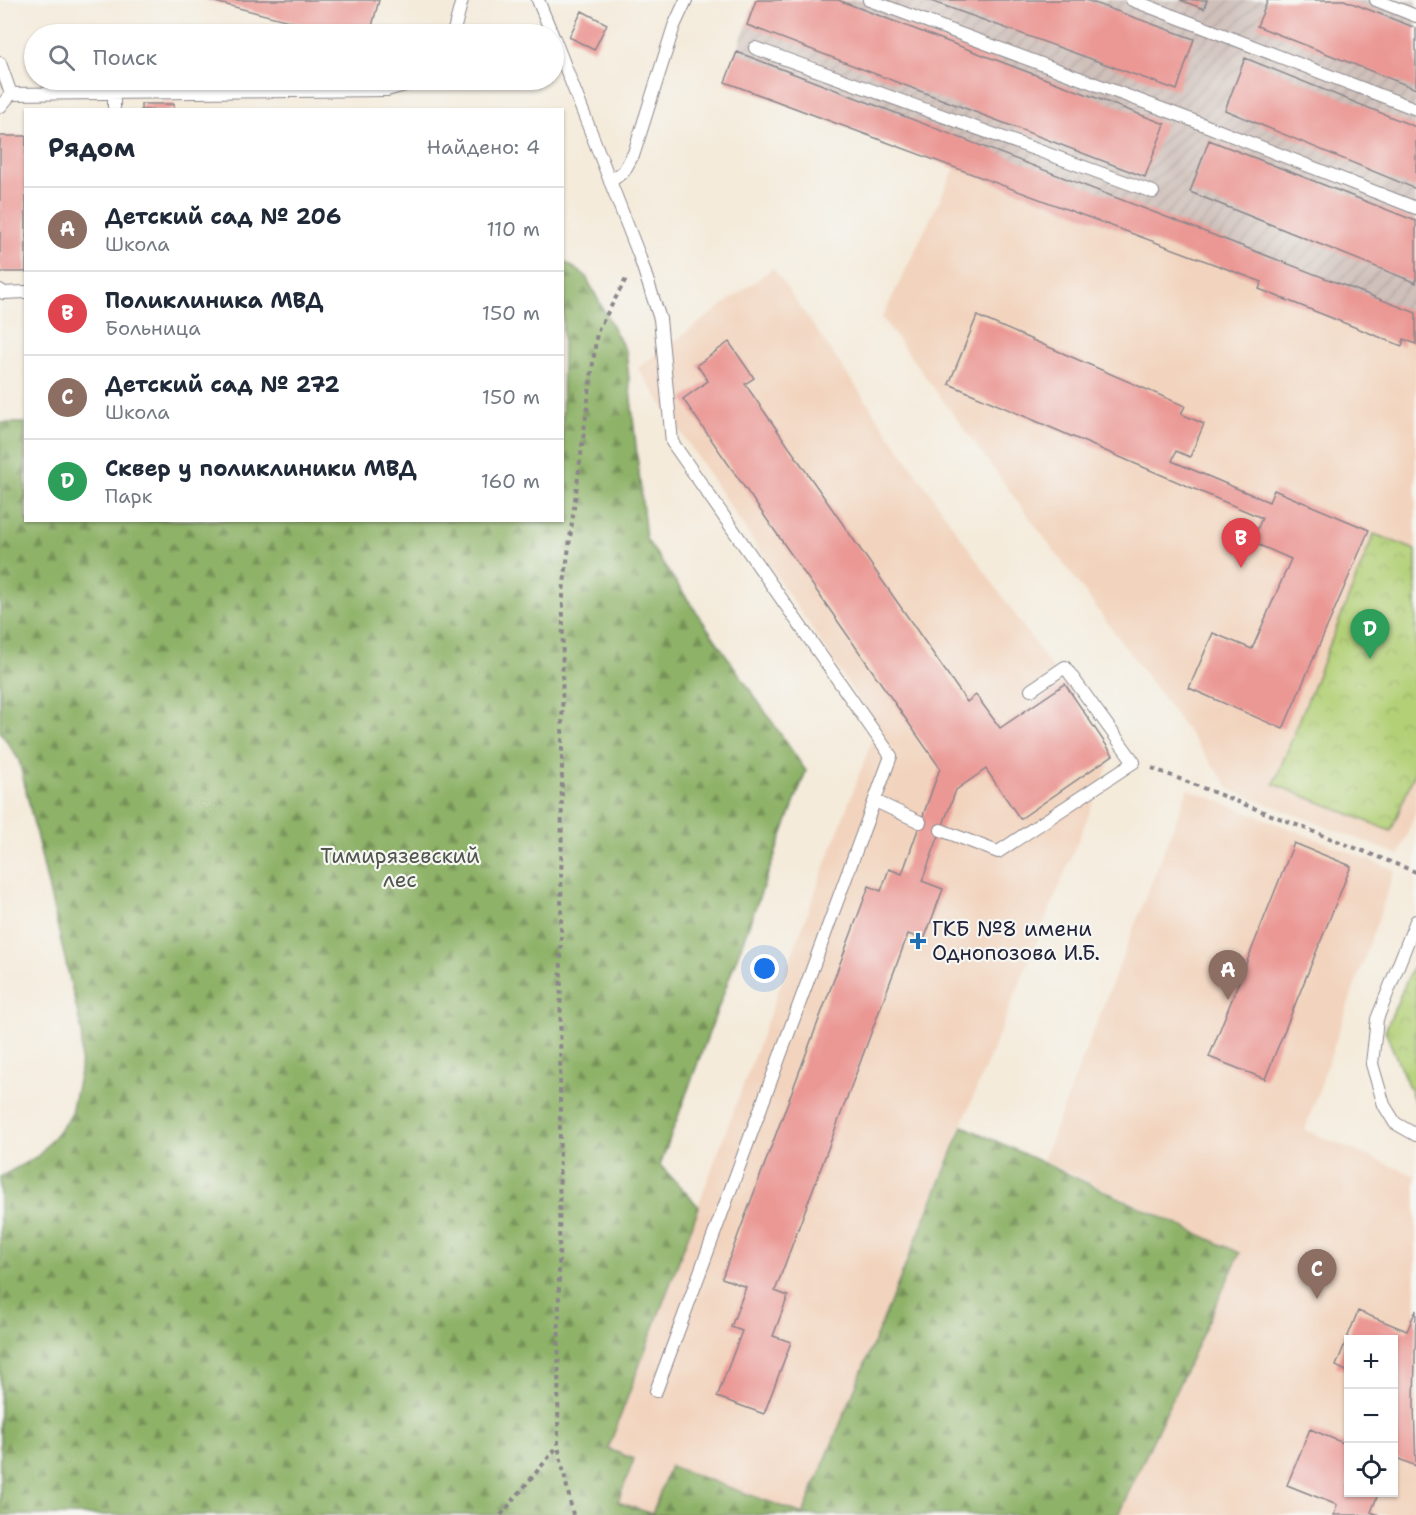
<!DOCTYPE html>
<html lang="ru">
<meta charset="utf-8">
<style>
:root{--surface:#fff;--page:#f2f2f3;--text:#1f2937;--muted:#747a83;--line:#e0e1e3;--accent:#1f6fb2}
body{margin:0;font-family:"Shantell Sans",sans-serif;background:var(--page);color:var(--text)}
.controls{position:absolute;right:18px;bottom:18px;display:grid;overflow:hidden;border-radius:0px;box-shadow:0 2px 4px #0004}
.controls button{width:54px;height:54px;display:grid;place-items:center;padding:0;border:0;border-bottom:2px solid var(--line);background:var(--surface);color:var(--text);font:30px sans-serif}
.you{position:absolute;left:765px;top:969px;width:21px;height:21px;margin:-15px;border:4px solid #fff;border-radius:50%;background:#1a73e8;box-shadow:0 0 0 9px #1a73e833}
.badge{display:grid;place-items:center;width:39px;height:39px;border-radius:50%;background:var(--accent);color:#fff;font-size:20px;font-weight:700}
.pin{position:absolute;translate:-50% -50px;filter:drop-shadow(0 2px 3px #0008)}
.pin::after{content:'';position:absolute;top:32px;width:21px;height:18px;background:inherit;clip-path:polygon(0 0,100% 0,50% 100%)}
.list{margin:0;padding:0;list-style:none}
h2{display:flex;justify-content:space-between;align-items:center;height:78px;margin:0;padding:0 24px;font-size:26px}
h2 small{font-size:20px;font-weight:400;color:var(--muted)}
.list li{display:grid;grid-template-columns:39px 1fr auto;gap:18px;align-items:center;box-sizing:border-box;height:84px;padding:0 24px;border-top:2px solid var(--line)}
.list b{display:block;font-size:22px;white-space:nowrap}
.list p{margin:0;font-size:20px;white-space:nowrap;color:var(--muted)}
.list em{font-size:20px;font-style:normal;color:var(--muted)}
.icon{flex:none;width:33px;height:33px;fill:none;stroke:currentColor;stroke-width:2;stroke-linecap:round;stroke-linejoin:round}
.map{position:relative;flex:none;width:1416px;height:1515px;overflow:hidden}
.search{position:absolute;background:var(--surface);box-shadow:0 2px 4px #0004;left:24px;top:24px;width:540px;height:66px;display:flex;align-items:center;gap:15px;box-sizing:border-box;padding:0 21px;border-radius:33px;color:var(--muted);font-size:22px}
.panel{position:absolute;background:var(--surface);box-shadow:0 2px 4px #0004;left:24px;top:108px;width:540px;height:414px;border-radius:0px}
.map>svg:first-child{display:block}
.built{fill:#f2d4be;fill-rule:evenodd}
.industrial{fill:url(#industrial-furrows)}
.forest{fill:url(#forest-firs);stroke:#586a52;stroke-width:1.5}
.park{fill:url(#park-crowns);stroke:#6a7959;stroke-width:1.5}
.building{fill:#eb9894}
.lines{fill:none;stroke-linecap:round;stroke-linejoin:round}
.service-casing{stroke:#8b868b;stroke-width:14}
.path{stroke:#8b868b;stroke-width:4;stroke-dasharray:4.5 4.5;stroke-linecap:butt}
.service{stroke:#fff;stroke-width:12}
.poi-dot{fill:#1f6fb2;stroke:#f6f6f2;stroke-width:2}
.labels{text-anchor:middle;stroke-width:4.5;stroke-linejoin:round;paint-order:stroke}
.park-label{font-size:21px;fill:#4e564d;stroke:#f6f6f2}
.poi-label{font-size:21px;fill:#22223b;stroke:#f6f6f2;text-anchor:start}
</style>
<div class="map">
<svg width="1416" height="1515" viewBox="0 0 1416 1515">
<defs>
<pattern id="industrial-furrows" width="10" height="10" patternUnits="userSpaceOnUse" patternTransform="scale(1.5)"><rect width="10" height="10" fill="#cfc0ba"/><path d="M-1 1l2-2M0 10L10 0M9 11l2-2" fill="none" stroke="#b1a5a1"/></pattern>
<pattern id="forest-firs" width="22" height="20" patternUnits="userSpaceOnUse" patternTransform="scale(1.5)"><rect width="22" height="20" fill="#8eb268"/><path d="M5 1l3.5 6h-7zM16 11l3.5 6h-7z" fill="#749057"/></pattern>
<pattern id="park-crowns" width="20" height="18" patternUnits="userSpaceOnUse" patternTransform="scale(1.5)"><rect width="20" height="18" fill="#b3d077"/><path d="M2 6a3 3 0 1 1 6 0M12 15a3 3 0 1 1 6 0" fill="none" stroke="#9ab268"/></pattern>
</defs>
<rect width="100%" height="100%" fill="#f6f6f2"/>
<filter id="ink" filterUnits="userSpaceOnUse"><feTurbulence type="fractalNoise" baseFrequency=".0167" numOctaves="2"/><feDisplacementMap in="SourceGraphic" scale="12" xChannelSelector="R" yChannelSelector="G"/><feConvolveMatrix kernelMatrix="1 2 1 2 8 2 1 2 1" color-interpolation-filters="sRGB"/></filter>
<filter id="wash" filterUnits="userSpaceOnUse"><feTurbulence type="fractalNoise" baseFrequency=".008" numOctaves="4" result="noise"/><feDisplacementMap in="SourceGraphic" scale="24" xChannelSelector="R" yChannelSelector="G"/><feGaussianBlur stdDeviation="1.35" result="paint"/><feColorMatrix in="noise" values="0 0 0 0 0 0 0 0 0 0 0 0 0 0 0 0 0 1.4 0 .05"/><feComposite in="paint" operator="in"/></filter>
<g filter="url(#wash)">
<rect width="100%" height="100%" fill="#f4ebdb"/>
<!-- built -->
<path class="built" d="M955 168 1262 282 1259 289 1401 346 1404 339 1416 344V812L1399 855 1231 790 882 318Z
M773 268 1113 755 803 1514 670 1466 652 1514 618 1502 607 1449 877 727 638 368Z
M1188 789 1395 870 1305 1130 1416 1176V1515H1118L1240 1253 1043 1160ZM1348 1340H1394V1492H1348Z"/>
<!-- industrial -->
<path class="industrial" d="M756 0H1416V344L1405 339 1402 346 1259 289 1261 282 725 82Z"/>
<!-- forest -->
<path class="forest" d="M563 261 585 275 626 352 646 539 806 771 660 1165 699 1207 608 1449 634 1459 618 1502 652 1514 670 1466 803 1514 963 1126 1240 1253 1118 1515H0V1177L38 1156 70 1117 80 1072 82 1032 19 760 0 731V423H25L26 520H562Z"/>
<!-- park -->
<path class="park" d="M1374 534 1416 550V769L1391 831 1274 784Z
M1412 968 1416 969V1104L1385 1031Z"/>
<g id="blocks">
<!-- building -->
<path class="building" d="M207 0H379L370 34H340Z
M756 0H838L1165 124 1145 177 747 25Z
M928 0H1086L1194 39 1177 90Z
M1180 0H1207L1204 9Z
M1268 0H1344L1416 28V89L1257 26Z
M582 11 607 24 594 50 569 37Z
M737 52 1416 313V344L1404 339 1402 346 1259 289 1262 282 725 82Z
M1245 58 1416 127V189L1225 110Z
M141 104H174V110H141Z
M0 136H26V272H0Z
M1209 140 1416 221V283L1190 192Z
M977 316 1185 406 1181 414 1204 424 1190 457 1176 451 1172 461 1269 502 1274 490 1369 530 1283 729 1189 688 1213 633 1252 649 1291 559 1252 542 1262 518 949 384Z
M729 342 754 378 745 384 967 702 976 695 1000 728 1065 684 1113 755 1020 819 986 769 956 790 922 881 943 889 924 940 908 934 775 1291 788 1296 773 1336 791 1342 764 1414 717 1397 742 1331 731 1327 746 1287 722 1278 869 886 881 891 889 869 902 874 940 768 683 399 708 381 697 365Z
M1294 843 1351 866 1265 1079 1209 1057Z
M1416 1310 1414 1405 1416 1466 1394 1457V1340H1348V1372L1336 1366 1358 1311 1407 1331Z
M1310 1429 1348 1445V1492H1379L1371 1512 1379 1515H1334L1337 1505 1287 1485Z"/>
</g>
</g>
<g filter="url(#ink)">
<use href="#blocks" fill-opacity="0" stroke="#8b868b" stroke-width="1.5"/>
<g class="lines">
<!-- service casing -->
<g class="service-casing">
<path id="service" d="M538 0 552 34
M869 0 1184 117 1416 208
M1132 0 1416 109
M1376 0 1416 16
M453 34 462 0
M554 38 639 255 660 319 672 442 891 756 656 1391
M755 48 1153 192
M0 63 11 94
M114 92V110
M0 107 11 94 387 90 423 80
M610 182 624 171 634 153 674 26 686 0
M0 290 3 293 26 292
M875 801 920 822
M941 830 998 852 1134 762 1065 667 1031 690
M1416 921 1377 1019 1372 1064 1384 1105 1395 1123 1416 1135"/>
</g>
<!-- path -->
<path class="path" d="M1152 768 1416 872
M501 1515 558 1446
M573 1515 558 1446 563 592 597 332 626 279"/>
<!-- service -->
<use href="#service" class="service"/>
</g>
</g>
<!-- markers -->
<path class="poi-dot" d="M915 932h6v6h6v6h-6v6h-6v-6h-6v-6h6z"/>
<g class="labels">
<!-- park labels -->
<g class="park-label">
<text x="400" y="863">Тимирязевский<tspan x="400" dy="24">лес</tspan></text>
</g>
<!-- poi labels -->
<g class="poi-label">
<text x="932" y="936">ГКБ №8 имени<tspan x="932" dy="24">Однопозова И.Б.</tspan></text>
</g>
</g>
</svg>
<div class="controls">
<button>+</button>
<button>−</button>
<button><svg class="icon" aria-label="locate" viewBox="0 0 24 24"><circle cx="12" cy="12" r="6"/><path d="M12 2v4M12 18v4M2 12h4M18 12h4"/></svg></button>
</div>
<div class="you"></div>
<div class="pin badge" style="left:1228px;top:1000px;background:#8d6e63">A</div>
<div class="pin badge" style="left:1241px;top:568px;background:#e0444e">B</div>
<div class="pin badge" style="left:1317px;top:1299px;background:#8d6e63">C</div>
<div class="pin badge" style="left:1370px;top:659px;background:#2e9e5b">D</div>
<div class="search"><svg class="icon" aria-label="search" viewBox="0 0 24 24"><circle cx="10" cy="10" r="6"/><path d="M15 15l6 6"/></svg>Поиск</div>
<section class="panel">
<h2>Рядом<small>Найдено: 4</small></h2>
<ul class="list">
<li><span class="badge" style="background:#8d6e63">A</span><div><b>Детский сад № 206</b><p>Школа</p></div><em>110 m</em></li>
<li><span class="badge" style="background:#e0444e">B</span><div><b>Поликлиника МВД</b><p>Больница</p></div><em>150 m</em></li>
<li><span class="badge" style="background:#8d6e63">C</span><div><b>Детский сад № 272</b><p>Школа</p></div><em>150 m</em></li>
<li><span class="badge" style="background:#2e9e5b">D</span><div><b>Сквер у поликлиники МВД</b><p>Парк</p></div><em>160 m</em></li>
</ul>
</section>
</div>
